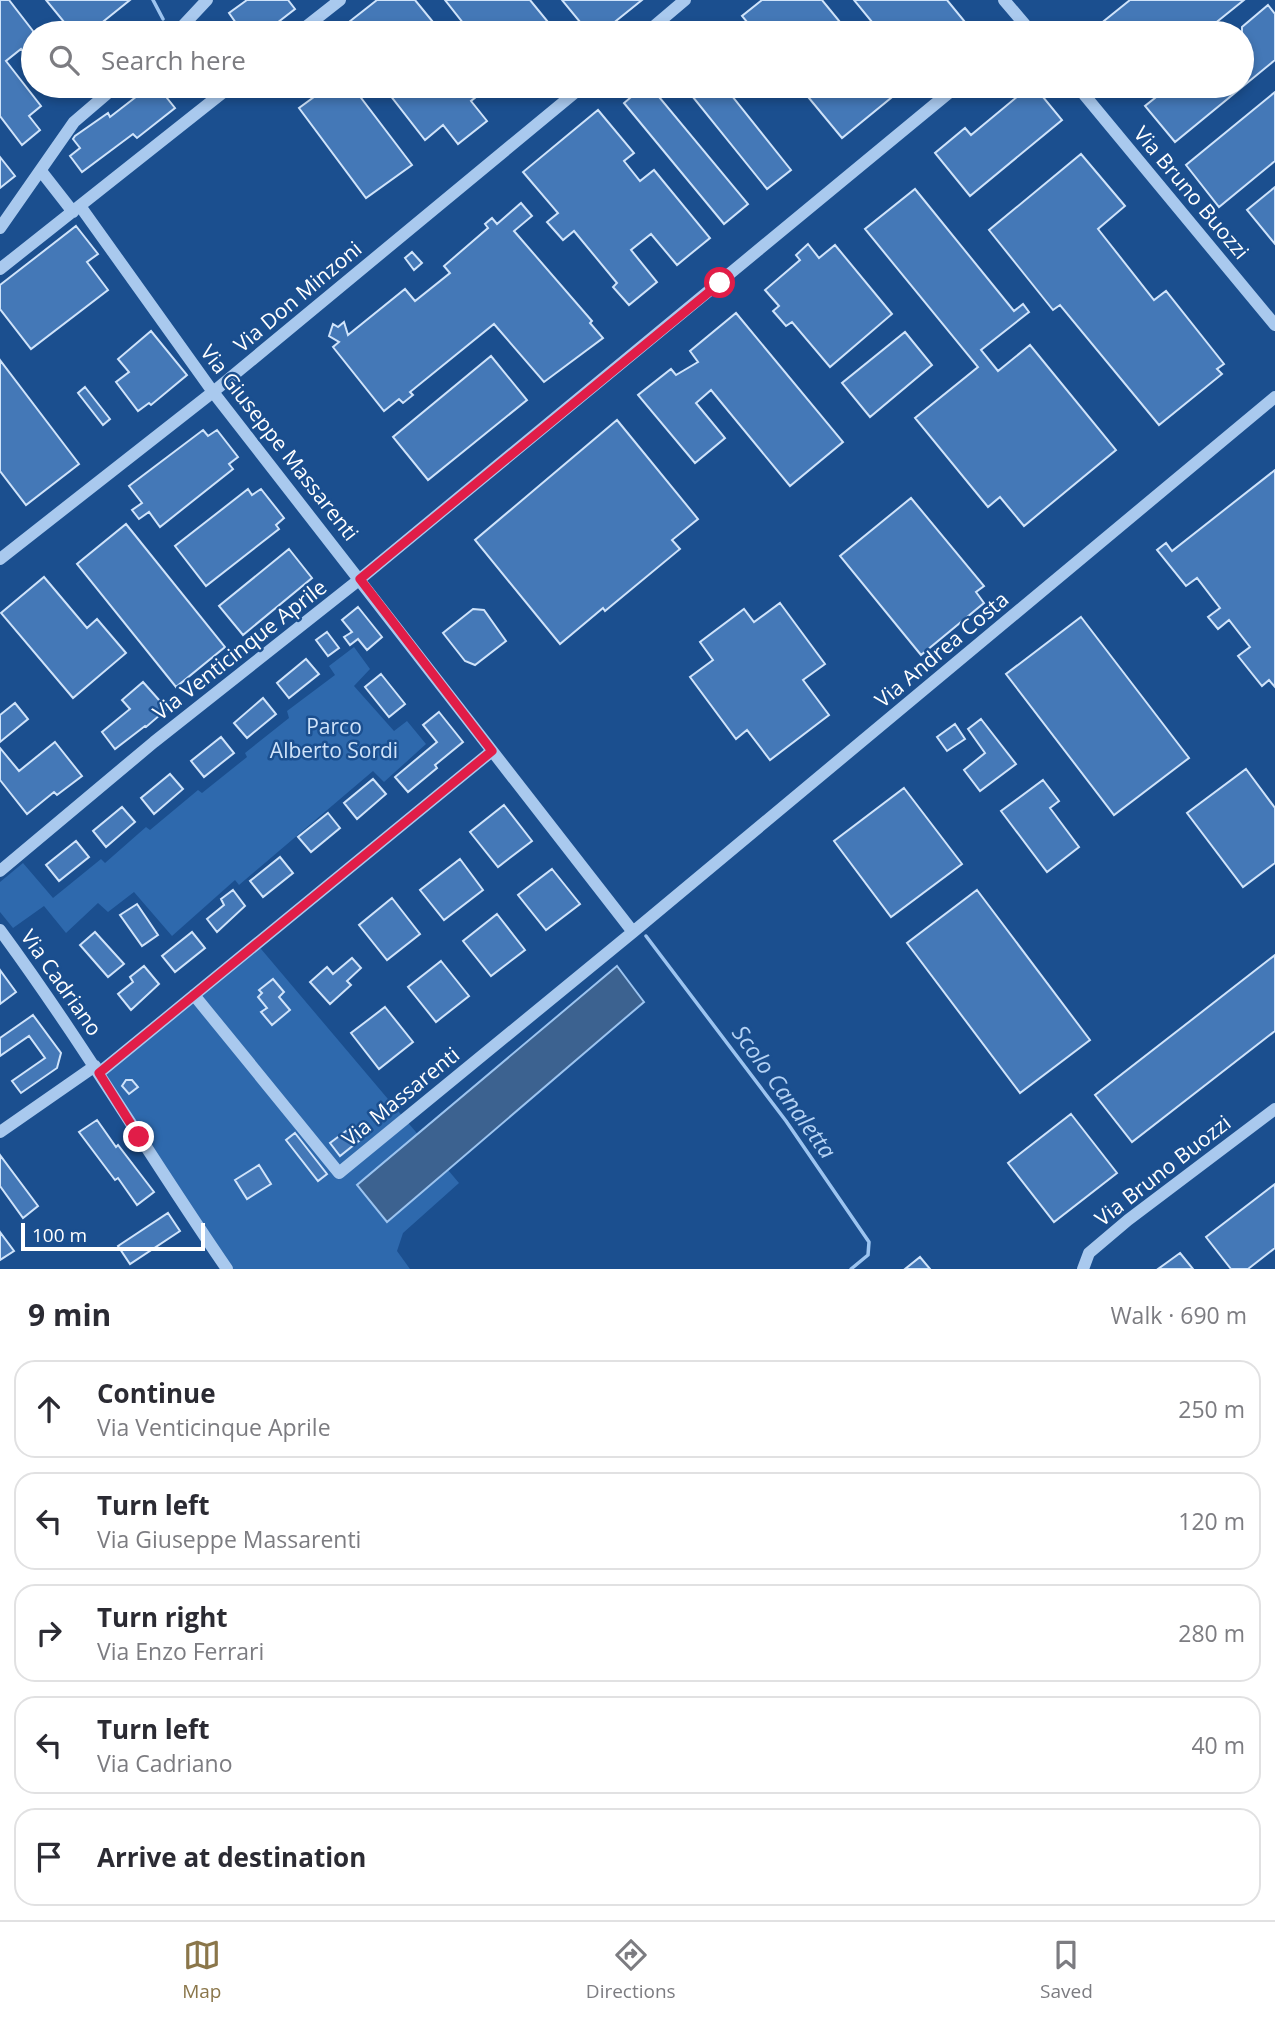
<!DOCTYPE html>
<meta charset="utf-8">
<style>
:root{--surface:#fff;--page:#f7f7f7;--text:#2b2b33;--muted:#7c7c81;--line:#e1e1e2;--accent:#8a764a}
body{margin:0;font-family:"Open Sans",sans-serif;background:var(--page);color:var(--text)}
.scale{position:absolute;left:21px;bottom:18px;width:184px;box-sizing:border-box;padding-left:7px;border:4px solid #fff;border-top:0;font-size:19px;line-height:24px;white-space:nowrap;color:#fff;-webkit-text-stroke:5px #1b4f8f;paint-order:stroke}
.stop{position:absolute;width:21px;height:21px;margin:-16px;border:5px solid #e11d48;border-radius:50%;background:#fff}
.stop.end{background:#e11d48;border-color:#fff;box-shadow:0 2px 7px #0008}
.list{margin:0;padding:0;list-style:none}
h2{display:flex;justify-content:space-between;align-items:center;height:91px;margin:0;padding:0 28px;font-size:30px}
h2 small{font-size:23px;font-weight:400;color:var(--muted)}
.list li{display:grid;grid-template-columns:46px 1fr auto;gap:21px;align-items:center;box-sizing:border-box;height:98px;margin:0 14px 14px;padding:0 14px;border:2px solid var(--line);border-radius:21px}
.list b{display:block;font-size:26px;white-space:nowrap}
.list p{margin:0;font-size:23px;white-space:nowrap;color:var(--muted)}
.list em{font-size:23px;font-style:normal;color:var(--muted)}
.icon{flex:none;width:38px;height:38px;fill:none;stroke:currentColor;stroke-width:2;stroke-linecap:round;stroke-linejoin:round}
.map{position:relative;flex:none;width:1275px;height:1269px;overflow:hidden}
.search{position:absolute;background:var(--surface);box-shadow:0 4px 10px #0003;left:21px;right:21px;top:21px;height:77px;display:flex;align-items:center;gap:18px;box-sizing:border-box;padding:0 24px;border-radius:38px;color:var(--muted);font-size:26px}
.sheet{height:651px;background:var(--surface)}
nav{display:flex;justify-content:space-around;align-items:center;box-sizing:border-box;height:98px;border-top:2px solid var(--line);background:var(--surface);font-size:19px;color:var(--muted)}
nav a{display:grid;justify-items:center;gap:4px}
nav .on{color:var(--accent)}
.map>svg:first-child{display:block}
.green{fill:#2e69ad}
.water{fill:#3c6290;stroke:#9cc4f0;stroke-width:2}
.lines{fill:none;stroke-linecap:round;stroke-linejoin:round}
.stream{stroke:#9cc4f0;stroke-width:3.5}
.building{fill:#4478b7;stroke:#cfe3fa;stroke-width:2}
.minor{stroke:#a9c9ee;stroke-width:12}
.route{stroke:#e11d48;stroke-width:9}
.labels{text-anchor:middle;stroke-width:5;stroke-linejoin:round;paint-order:stroke}
.street-label{font-size:21px;fill:#fff;stroke:#1b4f8f}
.park-label{font-size:21px;fill:#cfe3fa;stroke:#1b4f8f}
.water-label{font-size:23px;font-style:italic;fill:#b5d3f5;stroke:#1b4f8f}
</style>
<div class="map">
<svg width="1275" height="1269" viewBox="0 0 1275 1269">
<rect width="100%" height="100%" fill="#1b4f8f"/>
<!-- green -->
<path class="green" d="M354 647 370 669 354 686 394 731 407 721 426 744 384 782 373 771 239 885 235 880 172 936 134 892 108 912 98 903 66 933 44 906 13 928 0 912V882L23 863 53 898 101 859 105 863 146 827 150 830 198 790 202 793 247 757 245 753 289 718 287 711 335 675 329 666Z
M256 943 459 1183 403 1233 397 1251 410 1269H226L95 1068Z"/>
<!-- water -->
<path class="water" d="M617 966 644 1002 387 1222 357 1185Z"/>
<g class="lines">
<!-- stream -->
<path class="stream" d="M153 0 163 19
M646 936 786 1121 869 1242 868 1255 851 1269"/>
</g>
<!-- building -->
<path class="building" d="M0 0H9L33 31V64L21 49 6 61 41 106 29 116 40 130 22 145 0 116Z
M46 0H130L89 33H73Z
M247 0H288L295 9 264 33H243L229 13Z
M377 0H415L442 33H335Z
M445 0H530L557 33H471Z
M562 0H642L601 33H589Z
M762 0H822L849 33H756L742 16Z
M854 0H947L974 33H881Z
M1130 0H1244L1203 33H1089Z
M1268 5 1275 14V60L1175 142 1145 106 1170 86H1242V27Z
M150 86H183L167 98 175 108 137 138 133 134 82 172 70 156 80 148 73 139 75 136 108 113 110 117Z
M329 86H352L412 165 366 198 299 108Z
M383 86H490L471 101 487 121 458 144 443 125 425 140Z
M644 86H650L748 204 724 224 624 103Z
M684 86H724L791 170 767 189Z
M799 86H892L897 93 842 138Z
M1030 86H1034L1062 120 970 196 935 153 965 128 971 135Z
M1275 92V161L1219 207 1186 165Z
M598 110 634 153 624 161 640 181 654 170 710 238 677 265 651 234 631 250 657 282 629 305 613 287 617 283 574 231 563 240 547 222 558 213 523 172Z
M1081 154 1125 206 1098 229 1154 300 1166 291 1224 364 1217 369 1222 374 1159 425 1060 305 1053 310 989 230Z
M0 157 15 176 0 188Z
M1275 187V244L1247 210Z
M915 189 1014 311 1023 304 1029 312 981 350 998 371 1030 345 1116 450 1024 526 1000 497 988 507 915 418 978 367 865 229Z
M521 203 532 216 514 231 592 321 590 323 603 338 544 382 494 324 410 392 413 395 403 403 399 399 384 411 333 347 339 342 329 336 333 324 338 327 344 322 348 335 405 289 415 301 450 273 444 266 488 228 485 224 492 218 497 224Z
M76 226 98 254 87 262 108 290 31 349 0 309V285Z
M808 244 819 258 835 245 892 314 830 367 792 322 786 326 773 311 779 306 765 290 800 260 796 255Z
M412 252 422 263 414 270 405 258Z
M736 313 843 442 790 486 711 390 696 403 725 438 695 463 638 395 671 369 676 375 698 362 690 351Z
M151 331 187 375 151 405 149 403 138 411 116 382 129 372 118 359Z
M905 332 932 365 870 417 842 383Z
M491 356 527 400 428 480 393 437Z
M0 360 79 464 26 505 0 471Z
M85 387 110 419 103 425 78 393Z
M617 420 698 519 672 540 680 549 605 611 603 608 560 644 475 540Z
M203 430 208 436 217 430 238 457 229 464 233 469 160 527 149 512 139 519 132 510 142 503 129 486Z
M1275 470V687L1269 680 1262 686 1238 656 1250 647 1229 620 1218 629 1208 617 1220 608 1197 578 1186 586 1157 550 1166 543 1172 551Z
M248 489 252 495 261 489 284 518 276 525 279 529 206 586 175 546Z
M911 498 984 586 976 592 984 603 921 655 840 556Z
M126 524 225 647 176 687 77 564Z
M289 549 312 578 243 635 219 606Z
M44 577 87 628 97 619 126 653 73 698 1 613Z
M780 603 825 664 803 680 829 715 770 760 747 730 736 739 690 677 713 660 700 642 744 609 754 622Z
M358 607 382 637 367 650 358 639 350 645 344 637 352 632 342 620Z
M473 609 484 610 506 641 475 665 465 661 443 633Z
M1081 617 1189 758 1114 815 1006 674Z
M327 632 339 648 328 656 316 640Z
M306 659 319 674 289 698 277 683Z
M381 674 405 704 389 717 365 687Z
M143 682 167 709 146 727 145 726 115 749 102 732 130 709 122 700Z
M263 698 276 714 247 738 234 723Z
M15 703 28 719 0 742V715Z
M439 712 463 742 435 765 437 768 408 792 395 777 437 742 423 725Z
M981 719 1016 764 980 791 964 770 985 753 968 729Z
M955 724 965 739 947 751 937 737Z
M221 737 234 753 204 777 191 761Z
M55 742 82 776 57 795 54 792 27 814 0 780V748L19 771Z
M1246 769 1275 808V863L1243 887 1187 813Z
M170 774 183 789 154 814 141 798Z
M373 779 386 794 357 819 344 803Z
M1043 780 1059 801 1050 808 1079 847 1047 872 1001 811Z
M904 788 962 864 891 917 834 841Z
M504 805 532 841 498 867 470 832Z
M122 807 135 822 106 847 93 831Z
M328 813 340 828 311 852 298 837Z
M76 841 89 857 59 881 46 865Z
M280 857 293 873 263 897 250 881Z
M460 859 483 890 444 920 420 890Z
M552 869 580 904 546 930 518 895Z
M233 890 245 906 217 932 207 919 224 905 221 899Z
M977 890 1090 1040 1020 1093 907 943Z
M392 898 420 934 387 960 359 925Z
M137 904 158 935 142 946 120 915Z
M497 914 525 950 491 976 463 941Z
M95 932 124 964 108 977 80 945Z
M192 932 205 948 175 972 162 956Z
M1275 955V1031L1132 1142 1095 1095Z
M352 958 361 968 347 981 351 985 330 1004 310 982 327 967 333 974Z
M441 961 469 996 436 1022 408 987Z
M144 966 159 984 131 1010 118 994 133 982 130 977Z
M0 970 16 992 0 1004Z
M273 979 284 992 279 997 290 1010 272 1025 261 1012 267 1008 258 997 262 993 259 990Z
M385 1007 413 1042 379 1069 351 1033Z
M33 1015 61 1053 57 1068 21 1093 12 1081 45 1058 29 1036 0 1056V1038Z
M126 1080H132L138 1087 129 1094 122 1086Z
M1071 1114 1117 1173 1054 1222 1008 1163Z
M97 1120 116 1147 118 1145 154 1192 137 1205 118 1178 115 1180 79 1132Z
M350 1128 360 1140 340 1156 330 1143Z
M295 1133 327 1174 318 1181 286 1140Z
M0 1155 38 1206 23 1218 0 1186Z
M259 1165 271 1184 247 1199 235 1180Z
M1275 1184V1248L1248 1269H1231L1206 1237Z
M168 1213 180 1231 130 1264 118 1246Z
M0 1232 14 1251 0 1260Z
M1180 1253 1193 1269H1158Z
M920 1257 930 1269H905Z"/>
<g class="lines">
<!-- minor -->
<path class="minor" d="M1004 0 1032 33
M176 33 207 0
M298 33 340 0
M646 33 685 0
M1077 86 1275 325
M41 171 73 212
M80 206 213 392 633 932
M0 228 74 122 116 86
M0 269 231 86
M0 559 213 392 583 86
M0 871 154 742 360 579 957 86
M0 930C81 1040 150 1157 227 1269
M194 995 339 1173 633 932 1275 397
M99 1073 492 751
M0 1132 95 1066
M1083 1269 1089 1253 1128 1220 1275 1109"/>
</g>
<g class="lines">
<!-- route -->
<path class="route" d="M139 1137 99 1073 492 751 360 579 720 283"/>
</g>
<g class="labels">
<!-- street labels -->
<g class="street-label">
<text transform="translate(1191 193) rotate(50)" y="7">Via Bruno Buozzi</text>
<text transform="translate(298 297) rotate(-40)" y="7">Via Don Minzoni</text>
<text transform="translate(279 443) rotate(52)" y="7">Via Giuseppe Massarenti</text>
<text transform="translate(240 650) rotate(-38)" y="7">Via Venticinque Aprile</text>
<text transform="translate(942 650) rotate(-40)" y="7">Via Andrea Costa</text>
<text transform="translate(61 983) rotate(55)" y="7">Via Cadriano</text>
<text transform="translate(401 1097) rotate(-39)" y="7">Via Massarenti</text>
<text transform="translate(1163 1171) rotate(-38)" y="7">Via Bruno Buozzi</text>
</g>
<!-- park labels -->
<g class="park-label">
<text x="334" y="734">Parco<tspan x="334" dy="24">Alberto Sordi</tspan></text>
</g>
<!-- water labels -->
<g class="water-label">
<text transform="translate(784 1092) rotate(54)" y="8">Scolo Canaletta</text>
</g>
</g>
</svg>
<div class="scale">100 m</div>
<div class="stop" style="left:720px;top:283px"></div>
<div class="stop end" style="left:139px;top:1137px"></div>
<div class="search"><svg class="icon" aria-label="search" viewBox="0 0 24 24"><circle cx="10" cy="10" r="6"/><path d="M15 15l6 6"/></svg>Search here</div>
</div>
<section class="sheet">
<h2>9 min<small>Walk · 690 m</small></h2>
<ul class="list">
<li><svg class="icon" aria-label="ahead" viewBox="0 0 24 24"><path d="M12 20V5M6 11l6-6 6 6"/></svg><div><b>Continue</b><p>Via Venticinque Aprile</p></div><em>250 m</em></li>
<li><svg class="icon" aria-label="left" viewBox="0 0 24 24"><path d="M17 20v-9H6M10 6l-5 5 5 5"/></svg><div><b>Turn left</b><p>Via Giuseppe Massarenti</p></div><em>120 m</em></li>
<li><svg class="icon" aria-label="right" viewBox="0 0 24 24"><path d="M7 20v-9h11M14 6l5 5-5 5"/></svg><div><b>Turn right</b><p>Via Enzo Ferrari</p></div><em>280 m</em></li>
<li><svg class="icon" aria-label="left" viewBox="0 0 24 24"><path d="M17 20v-9H6M10 6l-5 5 5 5"/></svg><div><b>Turn left</b><p>Via Cadriano</p></div><em>40 m</em></li>
<li><svg class="icon" aria-label="arrive" viewBox="0 0 24 24"><path d="M6 21V4h12l-3 4 3 4H6"/></svg><div><b>Arrive at destination</b></div></li>
</ul>
</section>
<nav>
<a class="on"><svg class="icon" aria-label="map" viewBox="0 0 24 24"><path d="M3 6l6-2 6 2 6-2v14l-6 2-6-2-6 2zM9 4v14M15 6v14"/></svg>Map</a>
<a><svg class="icon" aria-label="directions" viewBox="0 0 24 24"><path d="M12 3l9 9-9 9-9-9zM9 14v-3h6M13 9l2 2-2 2"/></svg>Directions</a>
<a><svg class="icon" aria-label="saved" viewBox="0 0 24 24"><path d="M7 4h10v16l-5-4-5 4z"/></svg>Saved</a>
</nav>
